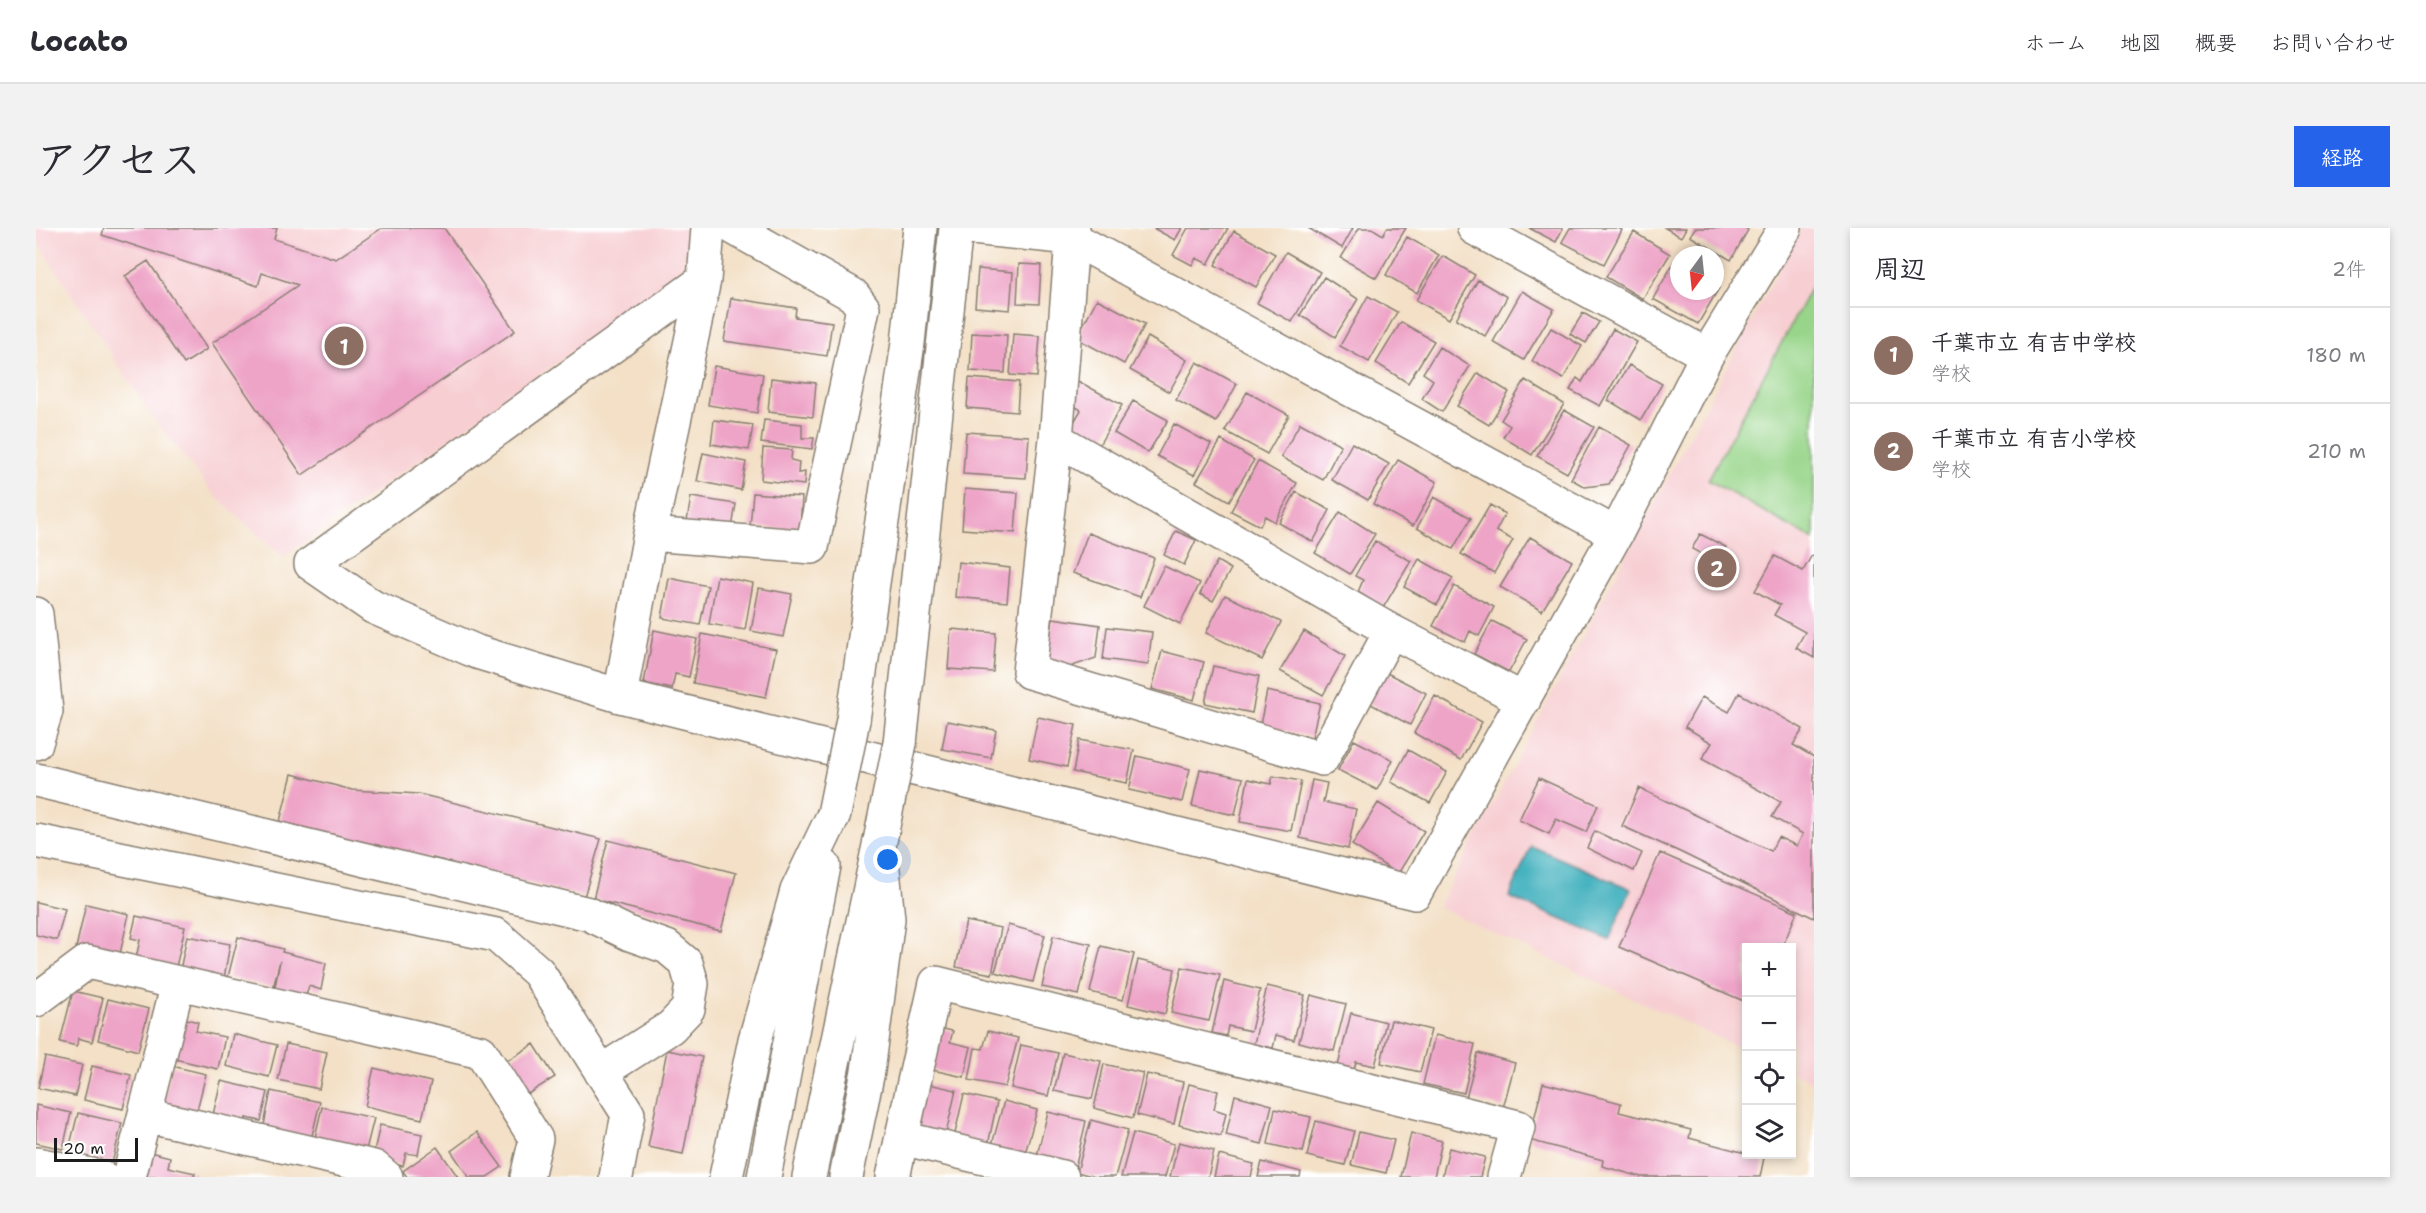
<!DOCTYPE html>
<html lang="ja">
<meta charset="utf-8">
<style>
:root{--surface:#fff;--page:#f2f2f3;--text:#2b2b33;--muted:#7c7c81;--line:#e1e1e2;--accent:#2563eb}
body{margin:0;font-family:"Shantell Sans","Klee One",sans-serif;background:var(--page);color:var(--text)}
.controls{position:absolute;right:18px;bottom:18px;display:grid;overflow:hidden;border-radius:0px;box-shadow:0 3px 9px #0003}
.controls button{width:54px;height:54px;display:grid;place-items:center;padding:0;border:0;border-bottom:2px solid var(--line);background:var(--surface);color:var(--text);font:30px sans-serif}
.compass{position:absolute;left:1634px;top:18px;width:54px;height:54px;border-radius:50%;background:var(--surface);box-shadow:0 3px 9px #0003;rotate:195deg}
.scale{position:absolute;left:18px;bottom:15px;width:84px;box-sizing:border-box;padding-left:6px;border:3px solid #1c1c1c;border-top:0;font-size:16px;line-height:21px;white-space:nowrap;color:#1c1c1c;-webkit-text-stroke:4px #fff;paint-order:stroke}
.you{position:absolute;left:852px;top:632px;width:21px;height:21px;margin:-15px;border:4px solid #fff;border-radius:50%;background:#1a73e8;box-shadow:0 0 0 9px #1a73e833}
.badge{display:grid;place-items:center;width:39px;height:39px;border-radius:50%;background:var(--accent);color:#fff;font-size:20px;font-weight:700}
.pin{position:absolute;translate:-50% -50%;border:3px solid #fff;box-shadow:0 2px 6px #0006}
.list{margin:0;padding:0;list-style:none}
h2{display:flex;justify-content:space-between;align-items:center;height:78px;margin:0;padding:0 24px;font-size:26px}
h2 small{font-size:20px;font-weight:400;color:var(--muted)}
.list li{display:grid;grid-template-columns:39px 1fr auto;gap:18px;align-items:center;box-sizing:border-box;height:96px;padding:0 24px;border-top:2px solid var(--line)}
.list b{display:block;font-size:22px;white-space:nowrap}
.list p{margin:0;font-size:20px;white-space:nowrap;color:var(--muted)}
.list em{font-size:20px;font-style:normal;color:var(--muted)}
.icon{flex:none;width:33px;height:33px;fill:none;stroke:currentColor;stroke-width:2;stroke-linecap:round;stroke-linejoin:round}
.map{position:relative;flex:none;width:1778px;height:949px;overflow:hidden;border-radius:0px}
header{display:flex;align-items:center;gap:36px;box-sizing:border-box;height:84px;padding:0 30px;background:var(--surface);border-bottom:2px solid var(--line)}
header strong{font-size:28px}
nav{display:flex;gap:33px;margin-inline-start:auto;font-size:21px}
.intro{display:flex;align-items:center;justify-content:space-between;box-sizing:border-box;height:144px;padding:0 36px}
h1{margin:0;font-size:42px}
.button{padding:15px 27px;border-radius:0px;background:var(--accent);color:#fff;font-size:21px;font-weight:700}
main{display:flex;gap:36px;padding:0 36px}
aside{flex:1;background:var(--surface);border-radius:0px;box-shadow:0 3px 9px #0003}
.map>svg:first-child{display:block}
.built{fill:#f7cfd3}
.green{fill:#98d58a;stroke:#5a7853;stroke-width:1.5}
.water{fill:#42b1be;stroke:#2f666d;stroke-width:1.5}
.building{fill:#eea4c7}
.lines{fill:none;stroke-linecap:round;stroke-linejoin:round}
.minor-casing{stroke:#887e71;stroke-width:36}
.minor{stroke:#fff;stroke-width:33}
.minor-bridge-casing{stroke:#887e71;stroke-width:36;stroke-linecap:butt}
.minor-bridge{stroke:#fff;stroke-width:33}
</style>
<header>
<strong>Locato</strong>
<nav><a>ホーム</a><a>地図</a><a>概要</a><a>お問い合わせ</a></nav>
</header>
<div class="intro"><h1>アクセス</h1><a class="button">経路</a></div>
<main>
<div class="map">
<svg width="1778" height="949" viewBox="0 0 1778 949">
<rect width="100%" height="100%" fill="#fff"/>
<filter id="ink" filterUnits="userSpaceOnUse"><feTurbulence type="fractalNoise" baseFrequency=".0167" numOctaves="2"/><feDisplacementMap in="SourceGraphic" scale="12" xChannelSelector="R" yChannelSelector="G"/><feConvolveMatrix kernelMatrix="1 2 1 2 8 2 1 2 1" color-interpolation-filters="sRGB"/></filter>
<filter id="wash" filterUnits="userSpaceOnUse"><feTurbulence type="fractalNoise" baseFrequency=".008" numOctaves="4" result="noise"/><feDisplacementMap in="SourceGraphic" scale="24" xChannelSelector="R" yChannelSelector="G"/><feGaussianBlur stdDeviation="1.35" result="paint"/><feColorMatrix in="noise" values="0 0 0 0 0 0 0 0 0 0 0 0 0 0 0 0 0 1.4 0 .05"/><feComposite in="paint" operator="in"/></filter>
<g filter="url(#wash)">
<rect width="100%" height="100%" fill="#f3e0c6"/>
<!-- built -->
<path class="built" d="M0 0H652L647 46 247 329 181 270 117 190 0 12Z
M1765 0H1778V855L1756 844V720H1710V823L1402 679Z"/>
<!-- green -->
<path class="green" d="M1778 54V312L1672 252Z"/>
<!-- water -->
<path class="water" d="M1495 618 1595 661 1573 712 1473 669Z"/>
<g id="blocks">
<!-- building -->
<path class="building" d="M68 0H241L238 11 300 31 346 0H408L479 103 266 247 176 115 262 57 226 45 222 58 66 7Z
M1117 0H1146L1139 12Z
M1152 0H1192L1172 36 1160 30 1156 37 1137 27Z
M1272 0H1317L1306 20Z
M1323 0H1336L1347 7 1351 0H1370L1340 50 1305 30Z
M1493 0H1527L1520 14Z
M1534 0H1582L1586 2 1568 36 1526 14Z
M1629 0H1650L1645 9Z
M1659 0H1709L1712 2 1695 32 1654 8Z
M1198 3 1239 26 1220 59 1179 37Z
M1598 4 1634 26 1607 71 1570 49Z
M1371 9 1403 27 1381 65 1350 47Z
M1250 24 1284 44 1256 94 1221 75Z
M1407 28 1439 47 1413 91 1380 72Z
M112 33 171 121 148 136 89 48Z
M1638 34 1643 37V63H1650L1659 68 1661 63H1679V58L1683 60 1662 96 1617 71Z
M983 36 1005 37 1003 76 981 75Z
M942 41 977 44 974 82 939 79Z
M1288 49 1322 71 1299 109 1264 87Z
M1442 52 1471 69 1449 108 1420 91Z
M1486 63 1518 81 1488 132 1457 114Z
M1332 68 1361 84 1333 134 1304 118Z
M695 70 760 80 759 89 796 94 791 128 688 113Z
M1061 71 1109 96 1088 136 1040 110Z
M1547 85 1563 94 1550 115 1534 106Z
M1365 94 1398 113 1372 155 1340 135Z
M1515 100 1546 118 1527 151 1496 133Z
M1577 101 1601 114 1564 178 1534 162 1541 150 1546 154Z
M936 105 971 107 969 145 934 143Z
M977 106 1004 108 1001 149 974 147Z
M1112 109 1151 132 1133 164 1094 142Z
M1403 119 1434 138 1406 184 1386 171 1397 152 1387 145Z
M1161 134 1201 156 1180 194 1140 172Z
M1593 137 1626 156 1605 192 1572 172Z
M678 138 727 146 721 185 672 177Z
M1442 145 1473 164 1453 197 1421 178Z
M735 150 780 155 777 189 732 184Z
M933 150 983 154 981 184 931 180Z
M1040 152 1086 177 1063 217 1034 201 1045 182 1029 172Z
M1489 152 1528 176 1496 227 1467 209 1474 198 1465 192Z
M1211 164 1253 187 1231 226 1189 203Z
M1097 173 1132 192 1112 225 1078 205Z
M1528 182 1558 199 1531 245 1501 228Z
M678 192 717 197 713 222 675 216Z
M728 192 766 196V210H778L776 221 725 215Z
M1264 195 1305 217 1287 252 1245 229Z
M1138 196 1175 216 1158 247 1121 228Z
M1563 199 1595 217 1573 256 1549 259 1535 251Z
M930 204 993 208 990 250 927 246Z
M1185 212 1218 232 1193 273 1160 254Z
M1316 215 1353 236 1332 272 1296 252Z
M727 220 756 222 755 232 763 234 762 245 769 244 768 257 725 252Z
M667 225 710 234 705 262 661 253Z
M1362 232 1401 254 1377 298 1337 276Z
M1222 233 1261 255 1239 294 1229 288 1224 298 1195 283Z
M929 261 982 265 979 305 926 301Z
M1260 264 1294 282 1277 314 1243 295Z
M717 265 766 269 764 302 714 299Z
M655 269 700 276 695 306 650 299Z
M1398 269 1435 290 1417 321 1381 300Z
M1454 277 1469 286 1460 303 1477 312 1458 345 1425 326Z
M1304 284 1339 306 1314 346 1279 325Z
M1140 303 1160 312 1148 337 1128 327Z
M1052 305 1118 330 1104 369 1037 345Z
M1664 306 1690 319 1682 335 1656 321Z
M1494 309 1536 333 1506 383 1464 359Z
M1339 313 1375 333 1347 380 1322 364 1327 352 1319 348Z
M1776 327 1778 328V430L1760 420 1769 404 1738 387 1744 377 1719 363 1739 328 1767 343Z
M1383 331 1417 350 1401 377 1368 359Z
M1181 333 1195 341 1177 373 1164 366Z
M922 334 974 340 971 374 919 369Z
M1128 338 1164 355 1144 396 1108 378Z
M681 348 717 355 709 402 673 396Z
M633 350 672 358 664 397 626 390Z
M1418 358 1458 379 1443 408 1434 403 1429 414 1397 398Z
M723 360 756 366 747 409 715 403Z
M1189 367 1245 394 1226 432 1170 405Z
M1017 390 1064 397 1060 430 1031 440 1010 437Z
M1456 393 1491 411 1473 444 1438 426Z
M1071 399 1116 404 1112 437 1067 431Z
M915 401 960 405 957 444 912 441Z
M618 402 661 411 653 449 639 446 636 461 608 455Z
M1268 403 1309 428 1287 467 1244 443Z
M666 406 740 421 730 469 657 455Z
M1126 423 1168 434 1158 472 1116 461Z
M1177 438 1223 448 1216 485 1169 475Z
M1347 443 1390 465 1374 497 1331 474Z
M1231 463 1284 475 1276 509 1224 497Z
M1703 465 1767 501 1757 517 1778 529V690L1644 624 1586 598 1603 560 1735 623 1742 609 1761 618 1767 606 1736 589 1745 574 1666 531 1676 515 1649 499 1666 469 1693 484Z
M1399 468 1446 494 1425 532 1378 505Z
M1002 489 1040 497 1031 539 993 531Z
M911 493 960 502 955 530 906 521Z
M1043 512 1098 522 1091 555 1037 544Z
M1318 512 1357 532 1341 562 1302 542Z
M1372 522 1411 544 1394 575 1355 554Z
M1101 528 1154 541 1146 574 1093 562Z
M1164 541 1207 550 1199 587 1156 578Z
M256 546 316 562 383 566 565 611 548 669 397 630 365 631 242 601Z
M1237 548 1265 553 1255 603 1204 594 1212 551 1235 556Z
M1503 550 1562 577 1550 604 1520 591 1513 606 1483 592Z
M1276 552 1291 555 1287 574 1320 581 1312 621 1264 610Z
M1342 575 1388 603 1362 646 1316 617Z
M1559 603 1606 625 1598 643 1551 620Z
M572 612 700 645 685 703 557 671Z
M1624 625 1761 684 1746 720H1710V774L1583 719Z
M0 674 29 681 21 712 0 707Z
M50 676 93 686 83 730 40 720Z
M100 688 149 699 140 739 100 730 104 712 95 710Z
M930 693 965 700 956 746 920 739Z
M972 697 1009 707 997 754 959 744Z
M151 708 194 716 187 756 143 747Z
M1017 708 1055 716 1043 767 1006 759Z
M202 709 247 721 246 724 290 735 285 762 273 758 269 771 238 764 244 733 237 760 192 749Z
M1065 718 1098 726 1087 772 1054 764Z
M1102 732 1139 741 1129 786 1092 777Z
M1146 739 1184 747 1173 793 1135 785Z
M1188 753 1224 762 1215 803 1192 798 1190 808 1176 805Z
M1231 758 1269 767 1258 812 1240 807 1237 820 1218 816Z
M37 763 67 770 56 814 42 810 41 818 24 814Z
M1275 767 1310 776 1298 823 1263 814Z
M72 771 113 781 102 823 62 812Z
M1315 785 1350 794 1339 838 1320 834 1317 846 1301 842Z
M143 789 162 794 160 803 189 809 182 841 134 830Z
M1355 792 1395 802 1384 844 1345 835Z
M902 800 917 803 914 814 935 819 928 849 892 841Z
M952 803 982 810 969 859 933 852 939 820 947 821Z
M197 806 241 817 233 849 190 838Z
M1399 807 1439 816 1428 865 1387 856Z
M250 816 291 824 283 861 242 852Z
M498 816 519 849 487 869 467 835Z
M985 817 1022 825 1012 868 975 860Z
M631 822 666 829 647 926 612 919Z
M1027 825 1065 833 1056 871 1018 863Z
M1442 825 1479 835 1467 880 1430 870Z
M9 829 46 837 39 868 2 860Z
M1068 836 1107 845 1097 890 1058 880Z
M56 838 95 847 87 881 48 872Z
M136 838 170 846 160 886 126 878Z
M338 840 395 854 386 891 329 878Z
M1111 846 1147 854 1138 896 1101 887Z
M185 853 232 864 225 893 210 890 207 902 175 895Z
M888 855 920 862 908 914 876 907Z
M1507 855 1585 875 1583 884 1655 902 1653 910 1728 930 1724 949H1605L1566 938 1567 932 1493 912Z
M1153 856 1182 863 1178 881 1190 885 1185 908 1143 897Z
M235 863 284 874 275 912 227 902Z
M928 866 961 874 951 922 917 914Z
M1199 867 1236 877 1226 916 1190 907Z
M968 873 1001 882 987 933 954 924Z
M0 877 35 885 27 921 0 915Z
M286 879 338 890 328 930 277 918Z
M1239 881 1275 889 1267 924 1232 916Z
M1012 884 1050 893 1038 945 999 935Z
M42 885 86 895 76 935 48 929 50 921 34 917Z
M1055 892 1092 902 1079 949H1059L1041 944Z
M1280 893 1318 903 1309 937 1271 928Z
M344 897 386 906 382 927 370 925 367 938 336 932Z
M441 904 466 939 451 949H433L415 923Z
M1323 904 1358 912 1350 945 1315 937Z
M1097 905 1138 916 1129 949H1085Z
M1375 905 1406 913 1398 949H1365Z
M1143 914 1178 923 1172 949H1134Z
M401 919 422 949H371L367 943Z
M1413 920 1449 929 1444 949H1406Z
M110 923 134 929 132 939 159 945 158 949H104Z
M1183 927 1218 936 1215 949H1178Z
M1226 934 1265 944 1264 949H1222Z"/>
</g>
</g>
<g filter="url(#ink)">
<use href="#blocks" fill-opacity="0" stroke="#887e71" stroke-width="1.5"/>
<g class="lines">
<!-- minor casing -->
<g class="minor-casing">
<path id="minor" d="M936 0 1036 10 1580 306
M1037 0 1020 211 993 444 1286 531 1355 403
M1438 0 1671 127
M668 52 275 336 337 379 441 424 584 468 1379 665 1580 306 1671 127 1749 0
M1020 211 1355 403 1488 472
M614 306 776 319 827 80 817 67 698 0
M0 386 10 483 0 515
M584 468 614 306 668 52 672 0
M817 492 872 115 884 0
M864 515 920 0
M0 552 553 686 594 706 631 719 650 735 656 756 652 781 635 799 565 844
M0 613 460 707 502 744 592 886 580 949
M0 772 51 734 445 824 500 911 491 949
M109 887 338 939 350 949
M866 910 1026 949
M0 936 65 949
M93 949 142 755
M690 949 719 812 761 663 798 586
M728 949 788 638
M773 949 844 613
M810 949 832 843 852 691 847 642
M857 949 900 755 1482 899 1468 949"/>
</g>
<!-- minor -->
<use href="#minor" class="minor"/>
<!-- minor-bridge casing -->
<g class="minor-bridge-casing">
<path id="minor-bridge" d="M798 586 817 492
M844 613 864 515"/>
</g>
<!-- minor-bridge -->
<use href="#minor-bridge" class="minor-bridge"/>
</g>
</g>
</svg>
<div class="controls">
<button>+</button>
<button>−</button>
<button><svg class="icon" aria-label="locate" viewBox="0 0 24 24"><circle cx="12" cy="12" r="6"/><path d="M12 2v4M12 18v4M2 12h4M18 12h4"/></svg></button>
<button><svg class="icon" aria-label="layers" viewBox="0 0 24 24"><path d="M12 4l9 5-9 5-9-5zM3 14l9 5 9-5"/></svg></button>
</div>
<svg class="compass" viewBox="-18 -18 36 36"><path d="M0-13l5 13h-10z" fill="#e53935"/><path d="M0 13l5-13h-10z" fill="#7c7c81"/></svg>
<div class="scale">20 m</div>
<div class="you"></div>
<div class="pin badge" style="left:308px;top:118px;background:#8d6e63">1</div>
<div class="pin badge" style="left:1681px;top:340px;background:#8d6e63">2</div>
</div>
<aside>
<h2>周辺<small>2件</small></h2>
<ul class="list">
<li><span class="badge" style="background:#8d6e63">1</span><div><b>千葉市立 有吉中学校</b><p>学校</p></div><em>180 m</em></li>
<li><span class="badge" style="background:#8d6e63">2</span><div><b>千葉市立 有吉小学校</b><p>学校</p></div><em>210 m</em></li>
</ul>
</aside>
</main>
